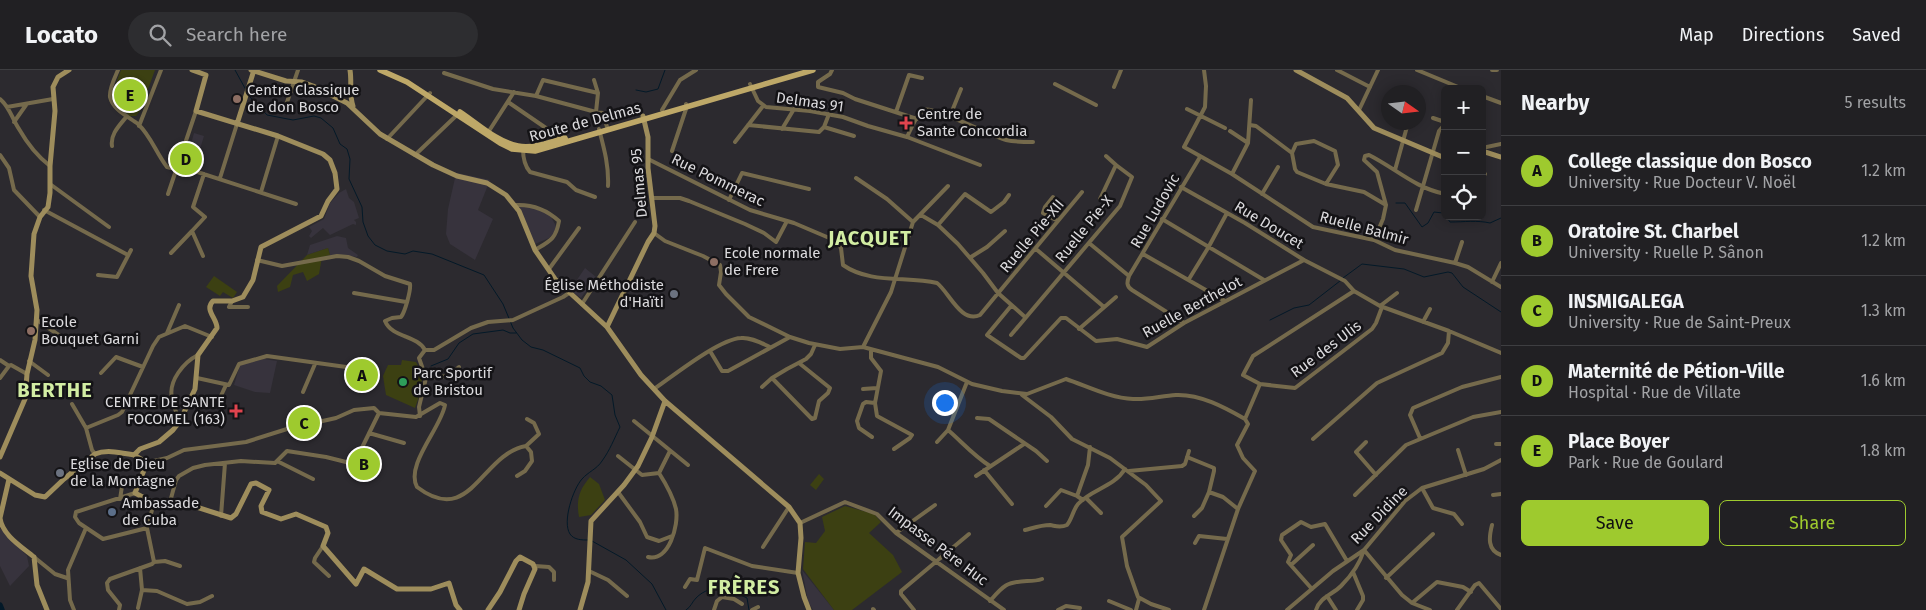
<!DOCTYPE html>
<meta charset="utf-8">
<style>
:root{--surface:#212023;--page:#2d2d30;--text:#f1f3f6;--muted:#a2a3a6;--line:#3e3e41;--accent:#9eca2e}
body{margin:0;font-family:"Fira Sans",sans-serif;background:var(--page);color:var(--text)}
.controls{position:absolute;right:15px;top:15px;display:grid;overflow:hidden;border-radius:8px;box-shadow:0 2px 12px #0003}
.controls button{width:45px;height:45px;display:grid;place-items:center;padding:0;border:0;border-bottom:1px solid var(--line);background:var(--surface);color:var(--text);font:25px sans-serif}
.compass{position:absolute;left:1381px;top:15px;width:45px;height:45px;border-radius:50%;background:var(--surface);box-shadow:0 2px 12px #0003;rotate:104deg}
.you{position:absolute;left:944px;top:332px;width:18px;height:18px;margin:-12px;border:4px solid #fff;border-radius:50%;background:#1a73e8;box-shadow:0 0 0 8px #1a73e833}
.badge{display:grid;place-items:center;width:32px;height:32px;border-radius:50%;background:var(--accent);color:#111;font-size:16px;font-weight:700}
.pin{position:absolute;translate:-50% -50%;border:2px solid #fff;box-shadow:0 1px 5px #0006}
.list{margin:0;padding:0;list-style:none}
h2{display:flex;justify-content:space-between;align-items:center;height:65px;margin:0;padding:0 20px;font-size:21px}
h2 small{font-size:16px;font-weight:400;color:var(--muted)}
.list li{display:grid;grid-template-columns:32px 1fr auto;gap:15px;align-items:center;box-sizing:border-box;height:70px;padding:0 20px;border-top:1px solid var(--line)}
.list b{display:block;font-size:19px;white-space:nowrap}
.list p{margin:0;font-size:16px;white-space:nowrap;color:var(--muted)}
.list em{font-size:16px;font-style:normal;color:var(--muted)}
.actions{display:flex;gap:10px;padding:15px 20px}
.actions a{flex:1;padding:11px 0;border:1px solid var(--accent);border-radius:8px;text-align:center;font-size:18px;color:var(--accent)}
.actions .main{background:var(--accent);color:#111}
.icon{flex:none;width:28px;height:28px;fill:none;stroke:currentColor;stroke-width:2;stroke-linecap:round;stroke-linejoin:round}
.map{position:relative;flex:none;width:1501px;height:540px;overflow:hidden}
header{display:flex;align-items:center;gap:30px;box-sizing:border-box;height:70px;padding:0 25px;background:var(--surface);border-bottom:1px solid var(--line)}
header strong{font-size:24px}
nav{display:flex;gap:28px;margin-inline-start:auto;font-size:18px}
.search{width:350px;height:45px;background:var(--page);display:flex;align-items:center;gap:12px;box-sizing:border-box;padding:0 18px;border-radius:28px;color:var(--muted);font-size:19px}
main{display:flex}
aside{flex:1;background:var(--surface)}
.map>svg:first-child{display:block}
.built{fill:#37333d}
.green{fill:#3c4012}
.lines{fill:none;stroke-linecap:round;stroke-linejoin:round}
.stream{stroke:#031928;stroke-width:1}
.river{stroke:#031928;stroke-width:5.5}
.street{stroke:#756a4c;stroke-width:4}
.secondary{stroke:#9e8d5c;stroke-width:5}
.primary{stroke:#bea868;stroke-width:5.5}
.education-dot{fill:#8d6e63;stroke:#141316;stroke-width:2}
.health-dot{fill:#e0444e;stroke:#141316;stroke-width:2}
.worship-dot{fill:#6b7280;stroke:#141316;stroke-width:2}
.leisure-dot{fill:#2e9e5b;stroke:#141316;stroke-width:2}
.service-dot{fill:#5c6f8a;stroke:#141316;stroke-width:2}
.labels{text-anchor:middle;stroke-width:5;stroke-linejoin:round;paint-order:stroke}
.poi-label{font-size:15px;fill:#dbdadd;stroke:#141316;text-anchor:start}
.street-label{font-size:15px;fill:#dbdadd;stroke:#141316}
.district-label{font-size:20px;font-weight:bold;letter-spacing:1px;fill:#d2eda3;stroke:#141316}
</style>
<header>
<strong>Locato</strong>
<div class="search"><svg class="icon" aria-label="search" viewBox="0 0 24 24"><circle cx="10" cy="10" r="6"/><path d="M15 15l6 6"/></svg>Search here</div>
<nav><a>Map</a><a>Directions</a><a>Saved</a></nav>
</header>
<main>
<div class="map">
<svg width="1501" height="540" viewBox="0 0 1501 540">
<rect width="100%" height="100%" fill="#2c2a2f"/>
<!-- built -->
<path class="built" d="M194 63 204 66 200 79 191 74Z
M453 102 490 110 478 140 493 149 475 190 450 174 446 164 448 139 455 108 450 106Z
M346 119 349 128 354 132 359 148 354 150 356 152V155L353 154 330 165 323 158 311 168 309 166 312 161 309 157 324 149 330 133 339 123Z
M519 136H528L546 143 551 147 556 156 555 162 549 168 535 174Z
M337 166 346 168 348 178 358 185 357 187 341 185H330L328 178 307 185 310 175Z
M585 198 596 207 581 228 570 220Z
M264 289 277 291 270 323 255 322 234 315 240 295Z
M0 458 27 486 29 496 10 516 0 496Z
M802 500 834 540H813L808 531Z"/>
<!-- green -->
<path class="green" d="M121 0H155L140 41 136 46H130C110 29 112 23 121 0Z
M328 178 330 185 322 187 319 204 307 211 303 202 293 205 290 217 278 222 277 216 307 185Z
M214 206 237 222 233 228 223 222 220 226 206 217Z
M402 290 416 292C426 307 421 322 415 338L386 325 383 306 388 295H401Z
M940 326 956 332 953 341 937 334Z
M819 404 824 409 816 420 810 415Z
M590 407 599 414 605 430 591 445 579 447C576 430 579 420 590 407Z
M845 436 874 444 881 452 869 463 893 485 902 502 852 540H834L803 499 805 472 816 473 825 461 822 447Z"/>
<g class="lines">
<!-- stream -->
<path class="stream" d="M235 0 246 20
M636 20 646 22 658 19 665 0
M249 26 267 45 293 50 314 46 321 48 333 58 340 74 347 79 350 89 349 109 362 137 363 152 368 166 375 175 387 181 405 184 413 181 432 184 484 205 503 234 513 258 522 270 531 277 543 280 580 298 584 306 590 312 601 316 612 325 615 345 620 357C614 369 610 380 602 391 597 399 588 402 582 409 573 419 562 452 570 464 574 470 582 470 588 470
M1396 133H1405L1422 157 1428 153 1434 142 1443 143 1445 145
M1446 146 1450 152C1464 152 1477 150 1490 153L1501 148
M1343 208 1362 194 1404 199 1424 207 1448 202 1452 203 1463 217 1501 242
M1270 250 1294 238 1309 235 1340 211
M431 296 448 289 459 273 473 264 503 260 510 263H516
M592 471 626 490 652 514 666 540
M686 540C691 537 692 532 696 528 712 512 730 520 747 528L749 540"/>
<!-- river -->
<path class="river" d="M0 535 2 540"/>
<!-- street -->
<path class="street" d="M118 0C115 7 109 19 110 27 113 40 129 47 138 54 151 66 156 83 167 97L175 99 182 97 296 134
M832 0 830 4 818 12V17L843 23 855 29 917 49
M1204 0 1206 16 1205 37 1184 77 1232 104 1313 157 1374 170 1395 180 1455 193 1468 197 1501 217
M1337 0 1370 17
M1417 0 1463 19
M1492 0H1497
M444 3 493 19 536 26 596 42
M594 10 598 23 596 42 603 43 607 57
M750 14 758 31 766 37 810 41 843 47 868 56 907 67 980 95
M1055 14 1096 35
M1114 17 1121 0
M536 26 543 10 598 23
M1482 26 1501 33
M0 29C10 37 12 49 19 59 27 73 37 86 50 96
M508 32 562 69
M7 37 53 29
M1187 39 1225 58
M662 40 680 10 696 0
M1359 40 1378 0
M284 41 298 0
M896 42 909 5 922 8
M950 46 961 19
M1433 48 1445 52
M14 52 26 35
M748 55 819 62 824 57 854 66
M1250 55 1256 56 1292 83 1295 99 1297 102 1326 114 1364 122 1386 135
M139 56 161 0
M824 57 829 44
M599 59C604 78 609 96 608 116
M782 59 794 39
M489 61 514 22
M1230 61 1248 73
M907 67C911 59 916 45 923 40 930 34 993 67 1006 70 1015 72 1024 72 1033 72
M387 69 430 23
M735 72 763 36
M112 76C110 64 120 55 127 46
M1482 78 1501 74
M523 79C523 88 524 95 530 102L567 112 576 120 595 127
M672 81 687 36 686 34
M1292 83 1296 74 1314 71 1335 81 1338 95 1326 114
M0 85 9 98 14 120 40 147
M415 85 458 44
M1106 86 1116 95
M648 89 750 140 794 153 834 170 841 178 843 195C870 214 906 206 937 213 949 222 961 254 980 245L1082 122
M1395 100 1408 53
M1482 103 1485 104
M1232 104 1248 73 1251 30
M220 108 237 54
M856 108 887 129 913 152
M50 114 109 157
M1181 117 1245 153 1304 190 1345 211 1354 221 1380 236 1449 261 1501 283
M261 122 278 66
M168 124 196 41
M1262 124 1278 97
M1053 127 1045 137 1043 143 1058 151
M652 128H680L689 131 745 154 764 163 776 172 787 151
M729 130 742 103 809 119
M515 135C532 134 546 139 559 151 556 169 550 171 535 180
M44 140 128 185
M1416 140 1439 61 1445 54
M921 145 938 155 958 174 983 203 998 223 1025 247
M1162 149 1264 210
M938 155 965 124 991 142 1004 132 1009 125
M654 163 665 171 703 186 720 195 721 202 719 215 726 224 749 247 790 267 809 273 840 279 863 277 938 297 972 314 1002 321 1027 324 1066 309C1087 316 1110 328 1133 329 1147 330 1161 326 1176 325 1200 324 1224 337 1245 349L1248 354 1237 375 1243 388 1255 401 1238 439 1204 540
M1374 170 1383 149 1386 135 1377 102 1364 90 1365 86 1369 85C1395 98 1415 118 1445 124
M1089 173 1129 206
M1036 179 1104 237
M171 183 192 161
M1143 184 1225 231
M203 186 192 161 205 147 193 137 204 104
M971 187 987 177 1005 161
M257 190 282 196 337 186 348 187 359 191 385 206 407 213 410 214C411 220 405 242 401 247L392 248 385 251C392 268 417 265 425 280
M1455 193 1462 172
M549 199 579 158
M98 205 117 207 131 180
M1189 209 1208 178 1227 143
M1492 212 1501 193
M1354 221 1253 286 1243 305 1260 314 1295 318 1372 259 1376 253 1382 237
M354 223 406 232
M232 231 229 237H248
M582 234 635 152
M1011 236 987 265 1021 288H1024L1061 248H1066L1096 271 1117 269 1147 277 1184 253 1304 190
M1380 236 1397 223
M37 250 63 268
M1423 252 1430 239
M1184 253 1132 220C1126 216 1127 212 1129 206L1200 87
M1079 259 1116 227
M167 263 179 235
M1011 265 1120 136 1132 107 1116 95 1100 129
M863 277 891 222 913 152 948 116
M425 280H434L471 258 488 252 513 250 563 227 569 223
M871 280V288L881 301 875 333 877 346 912 365 910 368 894 379
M710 281 722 301H728L790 267
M0 290 9 296
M29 291 48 305
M101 303 116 287 143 297
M0 308 9 296 11 295 27 304
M197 308 229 315 239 294 267 286 375 301
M426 308 448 306 459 297
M772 308 812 349 815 348 819 331 828 323 830 318 799 293
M762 317 772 308 787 299 806 289 811 284 815 275
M654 319C673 306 719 269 741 268 751 267 761 273 770 277
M863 319 877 318
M303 322 315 294
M1022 325 1051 347 1072 369 1110 388 1146 415 1161 431 1122 467 1127 496 1138 527 1151 534 1169 540
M219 330 226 315
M72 334 86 358 92 380 95 384
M379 343 416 347 440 333 445 335C441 358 405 395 417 417 471 458 481 384 526 376L531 382 532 391 525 401 517 406
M420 346 419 337 426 308 419 288 425 280
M977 348 989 349 1036 381 1047 391
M1245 349 1260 314
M180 351C177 344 173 336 172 328 168 311 184 292 198 285
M634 351 688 395
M86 358 118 345 122 342 153 276 159 267 185 256 212 267
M948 360C962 372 974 386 990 396
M369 363 404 373
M872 367 859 358 857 351 863 334 866 332 875 333
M1420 368 1410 345 1413 338 1462 317 1501 307
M1313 369 1377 313 1442 283 1448 273 1449 261
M937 372 948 360 967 312
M1366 372 1356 382 1376 405
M1496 374H1501
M526 376 539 364 534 353 527 349
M1458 380 1466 405
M618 386 642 405 659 403 670 381
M1187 387 1214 398V401L1209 422
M277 391 313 409
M145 393 167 388 184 380 246 372 287 359 336 348 354 340 374 338 379 343
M984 400 1012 434
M1129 401 1182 396 1185 394 1189 381
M976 406 1024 374
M1422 418 1433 438 1454 444 1462 454
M618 422 640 452 647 467 659 471 672 466
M135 423 76 442 75 447 79 453 103 469 147 458
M1355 425 1406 375 1473 347 1501 342
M1493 425 1501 424
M1086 428 1101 443
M120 429 123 410
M1083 430 1077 426 1088 395 1090 377
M170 432 176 410 179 406 193 398 205 395 241 391 275 393 287 381 326 387 354 394 379 343
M1046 436 1061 420 1077 426
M221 446 225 393
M1194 446 1202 438 1209 422 1223 427 1238 439
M800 453 845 432 877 444 896 463 1004 540
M1492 455C1489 467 1487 480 1501 485
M1025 460C1033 458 1041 455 1050 455 1056 456 1060 458 1067 455 1072 449 1073 440 1078 434 1092 419 1114 417 1125 399
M896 463 935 435
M1195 473 1199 466 1227 469
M323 476 315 488 314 492 329 506
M763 477 789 437
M1364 480 1402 525 1412 533 1430 540
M34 487 55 504 67 508
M648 487C669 492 679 455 676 439 673 426 666 414 659 403
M154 492 165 491 180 496
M1291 495 1313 475
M535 496 549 497 554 502V510
M589 501 608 510 627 526
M1353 502 1363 526V530L1357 540
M1386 508 1433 464
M685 517 690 509 697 510 705 478 752 496 798 503
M1312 519 1288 492 1291 485 1281 470 1282 465 1301 452 1311 457 1325 454 1347 491
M142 520 157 521 187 534 200 532 212 526
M1327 526 1336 540
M990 531C1003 516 1006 512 1027 511 1032 511 1037 511 1042 509
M1109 531 1131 540
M1412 533 1437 512 1463 517 1471 522
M138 538 142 520 140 498
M873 539 874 540
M74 540 70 530 68 500 86 458
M119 540 120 535 108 520 107 513 110 509 152 494 154 492 147 458 154 433
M714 540 717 531 722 527 734 529 742 534
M752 540 758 537
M914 540 901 524V521L969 464
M1058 540 1066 536 1080 538
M1136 540 1139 529
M1287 540 1333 501 1364 480 1405 431 1422 418 1484 399 1501 390
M1316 540C1320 527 1332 525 1341 516 1351 506 1360 493 1364 480
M1457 540 1475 515 1479 513 1501 539"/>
<!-- secondary -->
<path class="secondary" d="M192 0 206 5 196 41 278 66 323 84 330 90 335 103 337 119 328 131 321 146 261 177 253 210 243 227 232 231H213C204 240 217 248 217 258L198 285 195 319 180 351 173 360 159 372 140 379 134 385 144 391 146 395 135 423 154 433 170 432 190 435 231 448 236 444 251 414 256 413 269 420 261 436 262 442 281 449 296 444 326 457 328 463 323 476 356 514 364 499 397 519H431L449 513 456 535 460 540
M251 0 286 11 302 12 313 16 347 33 380 64 433 95 457 106 487 113 506 125 519 141 535 180 555 209 607 257 641 305 665 331 789 437 800 453 801 468 798 503 804 527 809 540
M350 0C352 12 349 25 353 36
M1296 0 1347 28 1374 58 1445 88
M237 54 254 0
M1482 81 1501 87
M607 257 648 172 654 163 655 156 648 98V67L643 46
M0 387 25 329 27 304 35 270 37 240 31 206 34 164 40 147 48 137 50 123V96L55 41 53 17 58 7 69 0
M0 403 35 425 45 427 64 409 95 384C107 379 122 383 134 385
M9 409 0 448C2 465 22 477 34 487L37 515 47 540
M488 540 500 522 516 491 520 487 533 494 535 499 524 524 519 540
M580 540 588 512 591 451 624 415 638 396 652 367 665 331"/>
<!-- primary -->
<path class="primary" d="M380 0 407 12 500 73 512 79 535 81 813 0
M460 42C478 54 497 72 518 76 533 79 551 72 565 68"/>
</g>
<!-- markers -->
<g class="education-dot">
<circle cx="237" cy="29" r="5"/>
<circle cx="714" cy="192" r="5"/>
<circle cx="31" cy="261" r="5"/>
</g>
<g class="health-dot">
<path d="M903.5 45.5h5v5h5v5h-5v5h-5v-5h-5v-5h5z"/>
<path d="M233.5 333.5h5v5h5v5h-5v5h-5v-5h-5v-5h5z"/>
</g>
<g class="worship-dot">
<circle cx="674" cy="224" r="5"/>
<circle cx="60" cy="403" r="5"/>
</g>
<circle class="leisure-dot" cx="403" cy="312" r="5"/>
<circle class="service-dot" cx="112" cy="442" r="5"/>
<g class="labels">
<!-- poi labels -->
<g class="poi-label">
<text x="247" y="25">Centre Classique<tspan x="247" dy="17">de don Bosco</tspan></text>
<text x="917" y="49">Centre de<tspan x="917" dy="17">Sante Concordia</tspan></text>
<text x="724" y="188">Ecole normale<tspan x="724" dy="17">de Frere</tspan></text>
<text x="664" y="220" text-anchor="end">Église Méthodiste<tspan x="664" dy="17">d'Haïti</tspan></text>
<text x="41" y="257">Ecole<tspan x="41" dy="17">Bouquet Garni</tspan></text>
<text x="413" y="308">Parc Sportif<tspan x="413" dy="17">de Bristou</tspan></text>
<text x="225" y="337" text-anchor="end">CENTRE DE SANTE<tspan x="225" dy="17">FOCOMEL (163)</tspan></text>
<text x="70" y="399">Eglise de Dieu<tspan x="70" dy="17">de la Montagne</tspan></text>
<text x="122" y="438">Ambassade<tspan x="122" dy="17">de Cuba</tspan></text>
</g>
<!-- street labels -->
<g class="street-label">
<text transform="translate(810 32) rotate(8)" y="5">Delmas 91</text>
<text transform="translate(585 52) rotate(-15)" y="5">Route de Delmas</text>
<text transform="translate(718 110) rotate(26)" y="5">Rue Pommerac</text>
<text transform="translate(639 113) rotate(-95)" y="5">Delmas 95</text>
<text transform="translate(1155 141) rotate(-60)" y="5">Rue Ludovic</text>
<text transform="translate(1269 155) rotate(31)" y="5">Rue Doucet</text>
<text transform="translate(1364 158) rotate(15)" y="5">Ruelle Balmir</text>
<text transform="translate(1084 159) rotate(-51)" y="5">Ruelle Pie-X</text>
<text transform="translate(1032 166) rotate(-50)" y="5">Ruelle Pie-XII</text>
<text transform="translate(1192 237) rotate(-29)" y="5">Ruelle Berthelot</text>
<text transform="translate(1326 279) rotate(-37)" y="5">Rue des Ulis</text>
<text transform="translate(1379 445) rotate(-46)" y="5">Rue Didine</text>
<text transform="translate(938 476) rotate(37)" y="5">Impasse Pére Huc</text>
</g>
<!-- district labels -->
<g class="district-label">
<text x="870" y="175">JACQUET</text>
<text x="55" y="327">BERTHE</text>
<text x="744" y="524">FRÈRES</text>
</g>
</g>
</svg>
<div class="controls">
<button>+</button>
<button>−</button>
<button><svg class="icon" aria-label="locate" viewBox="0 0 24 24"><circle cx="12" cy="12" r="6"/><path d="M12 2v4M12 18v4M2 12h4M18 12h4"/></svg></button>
</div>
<svg class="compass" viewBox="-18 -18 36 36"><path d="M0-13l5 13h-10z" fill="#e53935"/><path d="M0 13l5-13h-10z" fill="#a2a3a6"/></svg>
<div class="you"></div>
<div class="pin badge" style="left:362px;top:305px">A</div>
<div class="pin badge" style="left:364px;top:394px">B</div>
<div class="pin badge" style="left:304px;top:353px">C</div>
<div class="pin badge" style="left:186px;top:89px">D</div>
<div class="pin badge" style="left:130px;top:25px">E</div>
</div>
<aside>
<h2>Nearby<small>5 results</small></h2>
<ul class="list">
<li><span class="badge">A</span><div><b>College classique don Bosco</b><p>University · Rue Docteur V. Noël</p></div><em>1.2 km</em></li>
<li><span class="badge">B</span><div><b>Oratoire St. Charbel</b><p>University · Ruelle P. Sânon</p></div><em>1.2 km</em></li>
<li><span class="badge">C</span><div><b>INSMIGALEGA</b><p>University · Rue de Saint-Preux</p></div><em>1.3 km</em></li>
<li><span class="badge">D</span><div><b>Maternité de Pétion-Ville</b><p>Hospital · Rue de Villate</p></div><em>1.6 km</em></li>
<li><span class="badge">E</span><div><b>Place Boyer</b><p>Park · Rue de Goulard</p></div><em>1.8 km</em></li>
</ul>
<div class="actions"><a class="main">Save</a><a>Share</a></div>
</aside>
</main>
